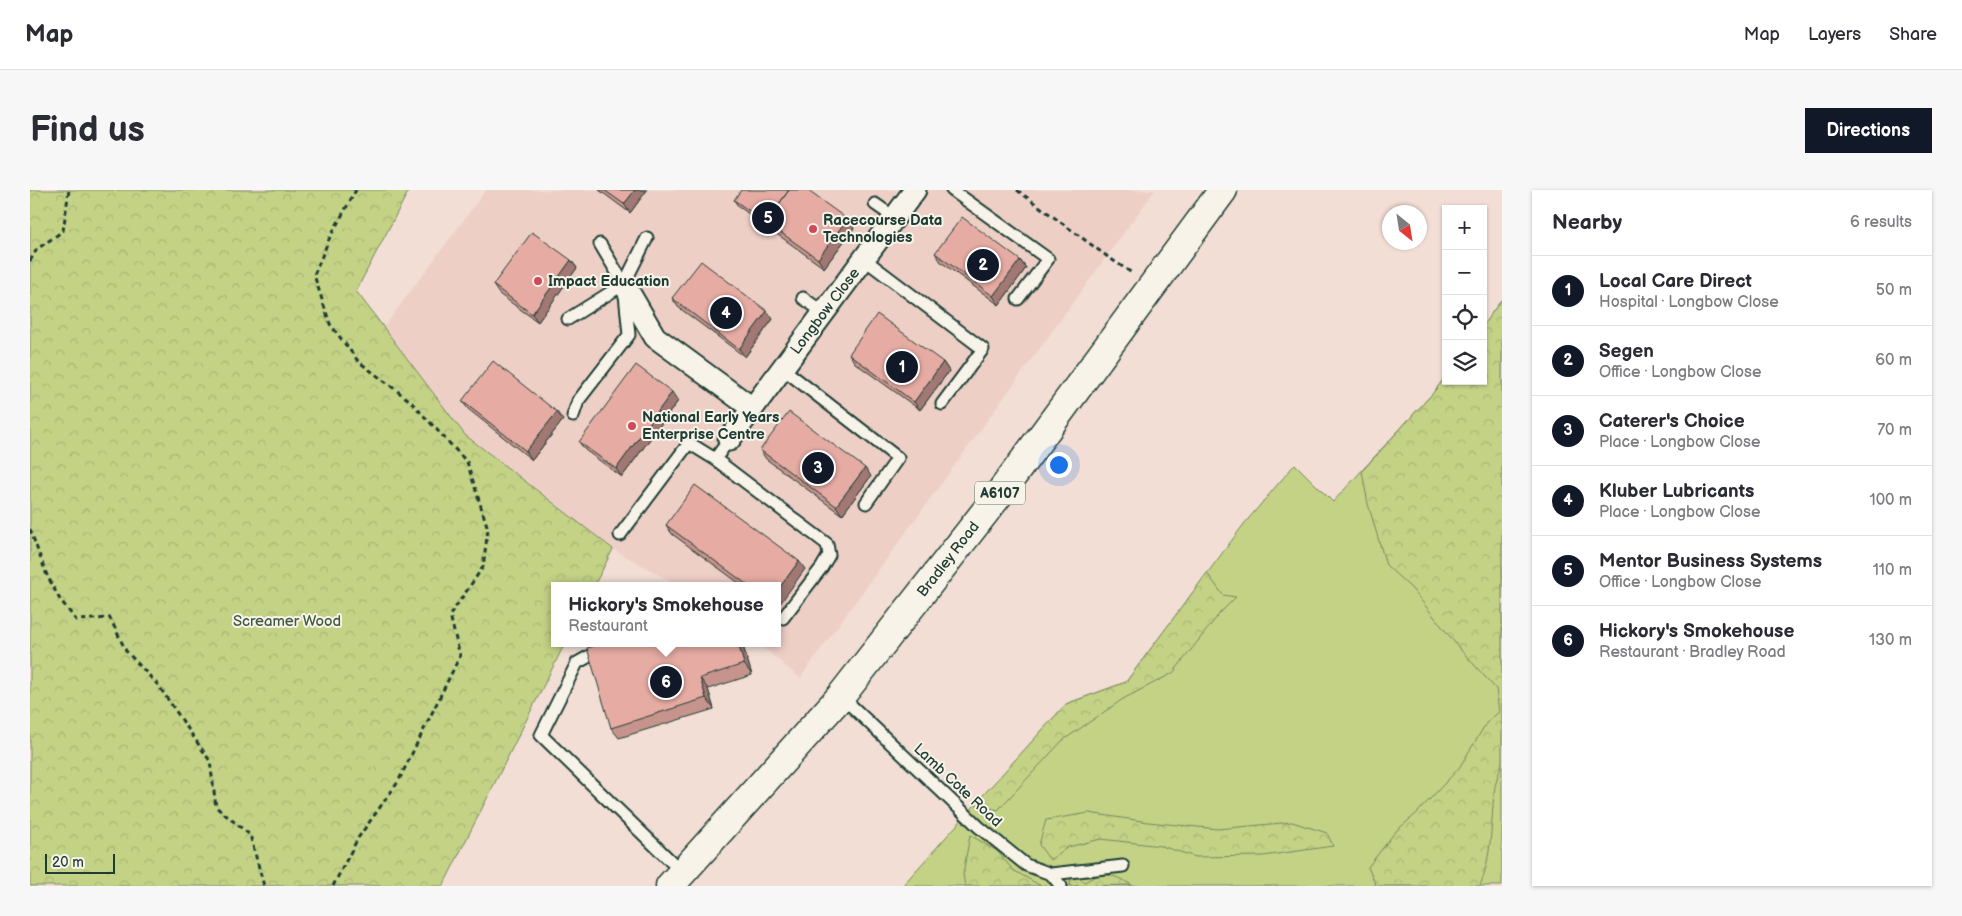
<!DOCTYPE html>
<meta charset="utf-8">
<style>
:root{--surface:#fff;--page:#f7f7f7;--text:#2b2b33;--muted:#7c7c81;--line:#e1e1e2;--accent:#111827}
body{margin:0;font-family:"Balsamiq Sans",sans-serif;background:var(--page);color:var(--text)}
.controls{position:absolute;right:15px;top:15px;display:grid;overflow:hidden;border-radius:0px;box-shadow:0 1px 4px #0004}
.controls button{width:45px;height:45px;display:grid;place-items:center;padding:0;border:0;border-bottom:1px solid var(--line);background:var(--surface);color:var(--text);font:25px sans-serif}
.compass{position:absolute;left:1352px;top:15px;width:45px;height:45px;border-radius:50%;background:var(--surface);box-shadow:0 1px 4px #0004;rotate:150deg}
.scale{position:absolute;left:15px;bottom:12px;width:70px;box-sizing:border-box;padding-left:5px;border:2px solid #1f3d34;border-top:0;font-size:14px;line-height:18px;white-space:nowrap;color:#1f3d34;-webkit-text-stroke:4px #f7f3e8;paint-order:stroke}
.you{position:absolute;left:1028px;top:274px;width:18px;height:18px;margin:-12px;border:4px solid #fff;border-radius:50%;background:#1a73e8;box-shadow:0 0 0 8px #1a73e833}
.badge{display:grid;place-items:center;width:32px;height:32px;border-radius:50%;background:var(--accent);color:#fff;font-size:16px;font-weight:700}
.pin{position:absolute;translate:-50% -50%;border:2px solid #fff;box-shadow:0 1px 5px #0006}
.popup{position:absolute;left:521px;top:392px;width:230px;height:65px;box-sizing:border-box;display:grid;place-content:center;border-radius:0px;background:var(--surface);filter:drop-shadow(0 1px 4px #0005);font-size:16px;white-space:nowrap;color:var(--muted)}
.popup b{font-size:19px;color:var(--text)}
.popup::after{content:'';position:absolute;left:50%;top:100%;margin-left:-10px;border:10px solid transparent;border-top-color:var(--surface)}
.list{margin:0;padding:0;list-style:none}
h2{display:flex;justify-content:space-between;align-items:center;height:65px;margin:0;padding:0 20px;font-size:21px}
h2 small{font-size:16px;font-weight:400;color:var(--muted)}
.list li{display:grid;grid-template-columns:32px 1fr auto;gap:15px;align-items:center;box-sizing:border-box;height:70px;padding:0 20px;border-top:1px solid var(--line)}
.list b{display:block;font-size:19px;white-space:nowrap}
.list p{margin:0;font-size:16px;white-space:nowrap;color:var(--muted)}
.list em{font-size:16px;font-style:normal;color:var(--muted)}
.icon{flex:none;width:28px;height:28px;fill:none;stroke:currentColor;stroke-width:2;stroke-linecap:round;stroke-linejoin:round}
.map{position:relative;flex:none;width:1472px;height:696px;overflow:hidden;border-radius:0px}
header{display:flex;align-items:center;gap:30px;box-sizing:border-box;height:70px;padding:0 25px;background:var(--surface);border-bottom:1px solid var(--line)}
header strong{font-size:24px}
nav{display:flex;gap:28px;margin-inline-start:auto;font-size:18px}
.intro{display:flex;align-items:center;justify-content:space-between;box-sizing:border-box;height:120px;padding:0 30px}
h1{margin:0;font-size:35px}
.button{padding:12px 22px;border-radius:0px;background:var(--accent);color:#fff;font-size:18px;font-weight:700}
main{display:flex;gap:30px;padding:0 30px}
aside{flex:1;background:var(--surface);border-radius:0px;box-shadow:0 1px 4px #0004}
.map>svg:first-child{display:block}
.built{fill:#eecfc6}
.green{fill:#c4d286;stroke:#72885d}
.forest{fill:url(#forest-crowns);stroke:#72885d}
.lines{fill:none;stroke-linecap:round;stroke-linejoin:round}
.lane-casing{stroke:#1f3d34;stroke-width:15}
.street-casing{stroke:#1f3d34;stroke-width:25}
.primary-casing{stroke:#1f3d34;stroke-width:31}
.path{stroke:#1f3d34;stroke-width:3;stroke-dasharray:5 4;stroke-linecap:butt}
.lane{stroke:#f7f3e8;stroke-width:11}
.street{stroke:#f7f3e8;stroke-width:21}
.primary{stroke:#f7f3e8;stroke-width:28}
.wall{fill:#c6948d;stroke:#1f3d34}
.shaded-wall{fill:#a17873;stroke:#1f3d34}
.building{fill:#e6aca4;stroke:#1f3d34}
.poi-dot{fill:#d1495b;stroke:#f7f3e8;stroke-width:2}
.labels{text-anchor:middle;stroke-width:4;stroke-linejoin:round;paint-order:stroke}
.shield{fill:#f7f3e8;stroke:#60746a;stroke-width:1}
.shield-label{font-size:14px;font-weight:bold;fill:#1f3d34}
.poi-label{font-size:15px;font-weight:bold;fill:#1f3d34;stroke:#f7f3e8;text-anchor:start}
.street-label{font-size:15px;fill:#1f3d34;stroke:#f7f3e8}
.park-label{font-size:15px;fill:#405b44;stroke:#f7f3e8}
</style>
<header>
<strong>Map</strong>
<nav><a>Map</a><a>Layers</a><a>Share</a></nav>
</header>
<div class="intro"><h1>Find us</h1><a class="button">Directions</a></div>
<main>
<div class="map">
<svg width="1472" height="696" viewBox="0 0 1472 696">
<defs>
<pattern id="forest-crowns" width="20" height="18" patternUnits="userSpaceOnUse" patternTransform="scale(1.25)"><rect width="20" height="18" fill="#c4d286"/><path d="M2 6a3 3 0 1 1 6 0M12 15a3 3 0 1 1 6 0" fill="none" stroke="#a8b574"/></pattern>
</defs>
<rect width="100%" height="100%" fill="#f2ded4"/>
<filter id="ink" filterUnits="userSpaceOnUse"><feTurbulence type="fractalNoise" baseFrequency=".02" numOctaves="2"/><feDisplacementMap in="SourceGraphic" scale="10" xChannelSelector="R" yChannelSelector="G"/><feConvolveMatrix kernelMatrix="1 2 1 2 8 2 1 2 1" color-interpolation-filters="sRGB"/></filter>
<g filter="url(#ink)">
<!-- built -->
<path class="built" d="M456 0H1125L770 488 728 453H747V396H649L583 359 435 245 354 137Z"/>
<!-- green -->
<path class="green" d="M1472 109V696H872L1036 514 1096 492 1214 334 1265 274 1303 312 1403 203 1416 186V191H1453V135Z"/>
<!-- forest -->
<path class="forest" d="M0 0H379L326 101 435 245 583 359 564 396H525V453H535L413 696H0Z
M1472 109V573C1469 583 1465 593 1464 603 1461 634 1462 666 1450 696H1346L1338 677 1366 641 1386 624 1429 578 1457 532 1469 522 1466 499 1429 458 1382 399 1356 375 1338 314 1332 281 1403 203 1416 186V191H1453V135Z
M1177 383 1193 405 1206 407 1190 423 1143 483 1093 509 1032 551 968 620 945 614 1036 514 1096 492Z
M1059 623 1118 632 1188 639 1262 632 1297 643 1303 656 1233 666 1166 667 1131 656 1071 649 1038 657 1020 670 1009 655 1016 630Z
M940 645 967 661 983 680 1011 696H935L933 684Z
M1041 683 1055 692C1073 680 1084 685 1102 695L1040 696Z"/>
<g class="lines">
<!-- lane casing -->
<g class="lane-casing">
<path id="lane" d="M922 0 1018 69 988 109
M845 14 865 28
M834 69 953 159 912 214
M773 108 794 123
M538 129 594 94 617 48
M752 178 868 268 836 313
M543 226 548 211 599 145 594 94 570 54
M699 250 685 269 797 354 799 365 792 377 753 428
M590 345 659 253 685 269
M572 459 547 473 511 545 652 682
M811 506 949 637 996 675 1021 684 1031 696
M1021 684 1093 676"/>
</g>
<!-- street casing -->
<g class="street-casing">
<path id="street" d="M594 94 625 147 722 218
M699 250 885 0"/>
</g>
<!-- primary casing -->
<g class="primary-casing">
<path id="primary" d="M640 696 811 506 970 303 1193 0"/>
</g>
<!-- path -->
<path class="path" d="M987 0 1078 67 1102 83
M0 71 7 59 33 41 39 0
M0 339 16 383 29 408 46 430 80 428 96 461 128 495 180 571 186 617 220 645 234 696
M303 696 328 648 368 592 430 466 420 425 453 377 458 339 437 272 379 210 328 171 300 134 284 85 300 47 326 0"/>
<!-- lane -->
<use href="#lane" class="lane"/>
<!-- street -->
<use href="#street" class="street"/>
<!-- primary -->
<use href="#primary" class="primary"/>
</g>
<!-- wall -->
<path class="wall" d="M569 0H617L600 23Z
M704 10 824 38 794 78 708 16Z
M905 63 990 70 996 78 969 115 911 72Z
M541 70 547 78 508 132 469 104 463 95Z
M642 108 743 129 715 167 648 117Z
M819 164 913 172 919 181 890 220 825 173Z
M432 211 533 230 502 270 438 219Z
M648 211 592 287 555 260 549 252Z
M730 260 841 286 812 325 736 269Z
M636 335 775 379 747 396H713L642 344Z
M574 453H712L722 485 678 499 684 519 589 548 581 538Z"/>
<!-- shaded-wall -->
<path class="shaded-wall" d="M605 0H617L600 23 594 14Z
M817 29 824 38 794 78 788 69Z
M541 70 547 78 508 132 502 124Z
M990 70 996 78 969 115 963 106Z
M737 121 743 129 715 167 709 159Z
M913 172 919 181 890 220 884 212Z
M642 202 648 211 592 287 586 279Z
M527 222 533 230 502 270 496 261Z
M835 278 841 286 812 325 806 316Z
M769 371 775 379 747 418V401Z
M708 453H712L722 485 714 474Z
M670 488 678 499 684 519 676 508Z"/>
<!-- building -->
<path class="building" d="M574 0H605L594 14Z
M711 0H759L736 32 738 34 704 10Z
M759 0H777L817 29 788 69 736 32Z
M932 27 990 70 963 106 905 63Z
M502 42 541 70 502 124 463 95Z
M671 71 737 121 709 159 642 108Z
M847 124 913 172 884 212 819 164Z
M463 171 527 222 496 261 432 211Z
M606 175 642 202 586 279 549 252Z
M759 222 835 278 806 316 730 260Z
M665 295 769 371 747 401V396H719L636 335Z
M574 453H708L714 474 670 488 676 508 581 538 557 458Z"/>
</g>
<!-- markers -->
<g class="poi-dot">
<circle cx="783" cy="39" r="5"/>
<circle cx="508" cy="91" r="5"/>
<circle cx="602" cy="236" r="5"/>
</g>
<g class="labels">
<!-- shield labels -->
<rect class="shield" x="945" y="291.5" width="50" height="23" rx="4"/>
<g class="shield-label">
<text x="970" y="308">A6107</text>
</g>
<!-- poi labels -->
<g class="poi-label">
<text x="793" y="35">Racecourse Data<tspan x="793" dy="17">Technologies</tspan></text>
<text x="518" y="96">Impact Education</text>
<text x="612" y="232">National Early Years<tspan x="612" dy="17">Enterprise Centre</tspan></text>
</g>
<!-- street labels -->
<g class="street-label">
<text transform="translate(795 121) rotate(-53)" y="5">Longbow Close</text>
<text transform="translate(918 369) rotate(-52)" y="5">Bradley Road</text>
<text transform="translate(928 595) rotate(43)" y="5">Lamb Cote Road</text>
</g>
<!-- park labels -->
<g class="park-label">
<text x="257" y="436">Screamer Wood</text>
</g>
</g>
</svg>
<div class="controls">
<button>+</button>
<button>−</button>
<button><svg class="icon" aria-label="locate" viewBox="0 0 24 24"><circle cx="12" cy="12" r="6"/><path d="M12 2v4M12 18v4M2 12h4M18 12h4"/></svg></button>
<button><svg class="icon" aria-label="layers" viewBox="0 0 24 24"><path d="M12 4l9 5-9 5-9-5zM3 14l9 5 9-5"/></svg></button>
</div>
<svg class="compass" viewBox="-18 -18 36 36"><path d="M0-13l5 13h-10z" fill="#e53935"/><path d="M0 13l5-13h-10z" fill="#7c7c81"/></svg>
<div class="scale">20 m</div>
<div class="you"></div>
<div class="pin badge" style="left:872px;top:177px">1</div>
<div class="pin badge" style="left:953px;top:75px">2</div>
<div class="pin badge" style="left:788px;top:278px">3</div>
<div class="pin badge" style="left:696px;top:123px">4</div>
<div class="pin badge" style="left:738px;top:28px">5</div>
<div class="pin badge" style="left:636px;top:492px">6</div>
<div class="popup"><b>Hickory's Smokehouse</b>Restaurant</div>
</div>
<aside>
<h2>Nearby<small>6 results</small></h2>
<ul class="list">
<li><span class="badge">1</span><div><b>Local Care Direct</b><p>Hospital · Longbow Close</p></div><em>50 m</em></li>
<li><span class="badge">2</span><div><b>Segen</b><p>Office · Longbow Close</p></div><em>60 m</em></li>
<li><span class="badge">3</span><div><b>Caterer's Choice</b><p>Place · Longbow Close</p></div><em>70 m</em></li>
<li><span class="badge">4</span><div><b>Kluber Lubricants</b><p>Place · Longbow Close</p></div><em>100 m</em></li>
<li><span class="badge">5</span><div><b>Mentor Business Systems</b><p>Office · Longbow Close</p></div><em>110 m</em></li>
<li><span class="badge">6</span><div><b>Hickory's Smokehouse</b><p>Restaurant · Bradley Road</p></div><em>130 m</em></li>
</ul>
</aside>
</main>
